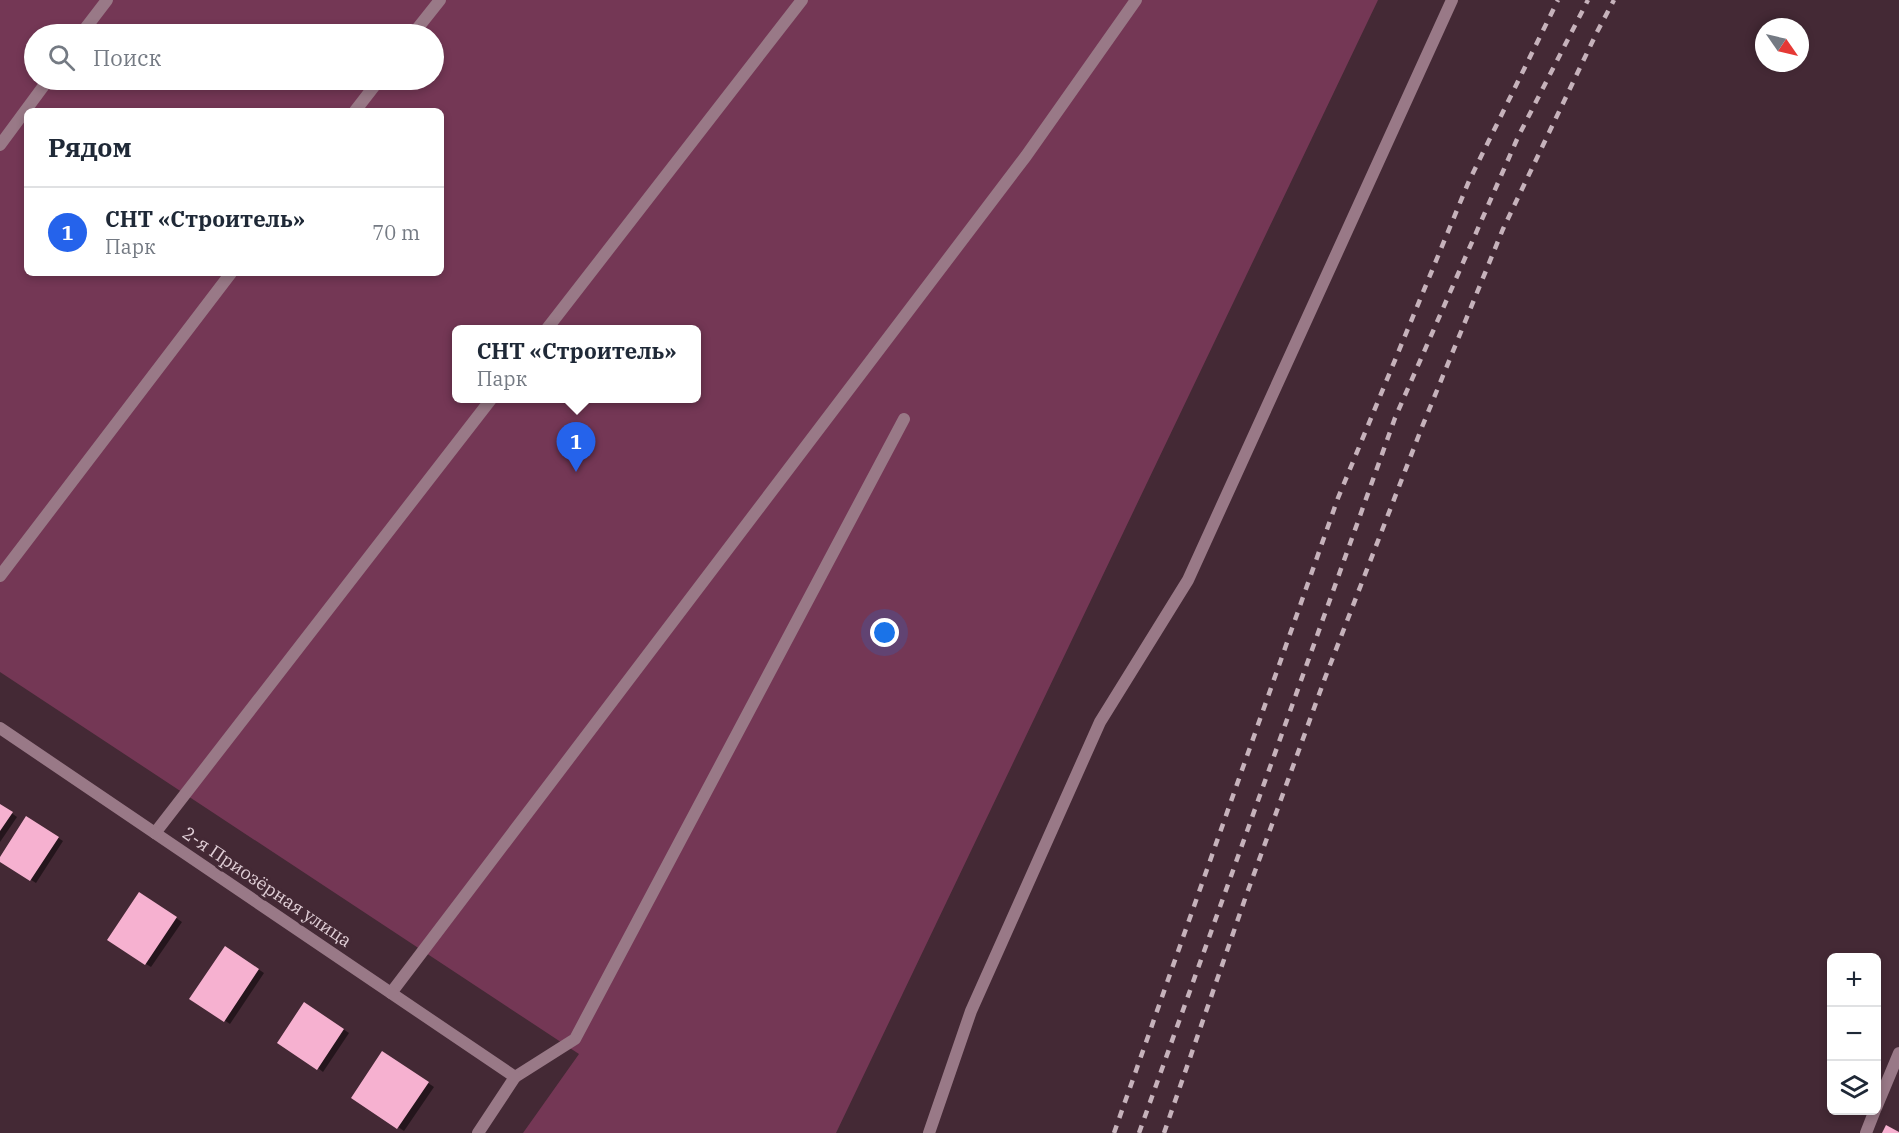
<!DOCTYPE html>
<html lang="ru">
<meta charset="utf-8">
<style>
:root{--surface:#fff;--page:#f6f6f7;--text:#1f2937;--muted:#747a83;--line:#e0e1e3;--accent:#2563eb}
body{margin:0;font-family:"IBM Plex Serif",serif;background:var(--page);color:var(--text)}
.controls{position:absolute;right:18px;bottom:18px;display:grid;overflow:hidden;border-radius:9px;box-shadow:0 3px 9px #0003}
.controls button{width:54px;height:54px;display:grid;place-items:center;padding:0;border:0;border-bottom:2px solid var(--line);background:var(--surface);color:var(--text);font:30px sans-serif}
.compass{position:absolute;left:1755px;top:18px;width:54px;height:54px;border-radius:50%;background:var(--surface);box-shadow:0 3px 9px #0003;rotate:124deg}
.you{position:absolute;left:885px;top:633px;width:21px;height:21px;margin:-15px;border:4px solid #fff;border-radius:50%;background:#1a73e8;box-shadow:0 0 0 9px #1a73e833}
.badge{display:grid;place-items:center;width:39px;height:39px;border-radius:50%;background:var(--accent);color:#fff;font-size:20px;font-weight:700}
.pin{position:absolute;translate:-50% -50px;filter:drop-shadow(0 2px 3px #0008)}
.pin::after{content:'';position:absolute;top:32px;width:21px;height:18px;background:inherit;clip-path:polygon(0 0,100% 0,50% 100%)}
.popup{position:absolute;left:452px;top:325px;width:249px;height:78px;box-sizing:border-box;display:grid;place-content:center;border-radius:9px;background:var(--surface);filter:drop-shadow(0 2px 4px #0005);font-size:20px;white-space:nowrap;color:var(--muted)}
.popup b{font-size:22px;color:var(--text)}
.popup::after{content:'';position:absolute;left:50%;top:100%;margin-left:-12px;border:12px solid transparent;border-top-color:var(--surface)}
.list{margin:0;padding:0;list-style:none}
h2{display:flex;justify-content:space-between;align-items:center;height:78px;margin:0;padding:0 24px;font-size:26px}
h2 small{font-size:20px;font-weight:400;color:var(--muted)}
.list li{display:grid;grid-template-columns:39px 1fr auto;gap:18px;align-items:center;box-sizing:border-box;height:90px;padding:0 24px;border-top:2px solid var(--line)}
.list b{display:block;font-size:22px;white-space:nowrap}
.list p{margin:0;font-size:20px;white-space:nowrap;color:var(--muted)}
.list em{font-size:20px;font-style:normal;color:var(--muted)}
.icon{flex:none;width:33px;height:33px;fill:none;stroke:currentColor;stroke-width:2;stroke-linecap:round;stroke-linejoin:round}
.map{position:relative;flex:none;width:1899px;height:1133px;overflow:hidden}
.search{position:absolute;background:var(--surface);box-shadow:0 3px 9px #0003;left:24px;top:24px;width:420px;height:66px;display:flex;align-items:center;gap:15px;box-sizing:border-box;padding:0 21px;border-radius:33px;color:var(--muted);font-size:22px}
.panel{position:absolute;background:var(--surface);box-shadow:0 3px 9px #0003;left:24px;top:108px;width:420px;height:168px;border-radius:9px}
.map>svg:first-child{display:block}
.green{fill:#743755;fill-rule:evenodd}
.shadow{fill:#0007}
.building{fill:#f6b1d0}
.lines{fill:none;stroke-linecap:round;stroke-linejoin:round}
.lane{stroke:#997987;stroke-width:12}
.street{stroke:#997987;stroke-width:12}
.rail{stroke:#c6b2bb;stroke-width:4.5;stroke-dasharray:8 8;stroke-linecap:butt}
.labels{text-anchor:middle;stroke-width:6;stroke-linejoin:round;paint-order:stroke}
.street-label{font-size:18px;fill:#e1cfd7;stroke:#442935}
</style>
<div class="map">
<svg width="1899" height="1133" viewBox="0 0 1899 1133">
<rect width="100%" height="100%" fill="#442935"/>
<!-- green -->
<path class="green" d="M0 0H1378L836 1133H523L579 1054 0 672ZM34 34H434V80H34ZM27 111H441V273H27ZM456 330H696V398H456Z"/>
<!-- shadow -->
<path class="shadow" d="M0 805 17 817 0 842Z
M27 818 63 841 36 883 0 860Z
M145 897 182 922 151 967 146 964Z
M231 951 264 973 230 1024 224 1020Z
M310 1007 349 1033 323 1072 318 1068Z
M388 1056 434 1087 404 1131 353 1097Z"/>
<!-- building -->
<path class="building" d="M0 804 13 812 0 831Z
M26 816 59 837 30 881 0 862V857Z
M139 892 177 917 145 965 107 940Z
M225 946 259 969 224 1022 189 999Z
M304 1002 344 1029 317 1070 277 1043Z
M382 1051 429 1082 397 1129 351 1098Z
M1886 1125 1899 1132V1133H1882Z"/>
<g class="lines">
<!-- lane -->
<path class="lane" d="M81 34 107 0
M413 34 440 0
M355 111 379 80
M0 145 48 80
M546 330 802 0
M0 576 231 273
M155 833 492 398
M391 993 1026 156 1136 0
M515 1077 575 1039 904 419
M929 1133 971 1011 1100 722 1188 580 1452 0"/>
<!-- street -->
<path class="street" d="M0 728 515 1077 478 1133
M1876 1108 1899 1053
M1866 1133 1875 1110"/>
<!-- rail -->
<path class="rail" d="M1114 1133 1338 498 1469 181 1558 0
M1139 1133 1395 418 1518 137 1588 0
M1164 1133 1246 896 1325 678 1422 427 1503 229 1597 32 1614 0"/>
</g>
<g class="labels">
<!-- street labels -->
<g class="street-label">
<text transform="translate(267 887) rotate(34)" y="6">2-я Приозёрная улица</text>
</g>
</g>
</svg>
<div class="controls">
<button>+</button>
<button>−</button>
<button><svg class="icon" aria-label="layers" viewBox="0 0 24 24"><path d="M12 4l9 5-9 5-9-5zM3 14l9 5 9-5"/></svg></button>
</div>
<svg class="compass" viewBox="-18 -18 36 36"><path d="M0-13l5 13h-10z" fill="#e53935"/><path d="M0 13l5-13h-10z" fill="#747a83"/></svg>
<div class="you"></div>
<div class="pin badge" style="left:576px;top:472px">1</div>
<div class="popup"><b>СНТ «Строитель»</b>Парк</div>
<div class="search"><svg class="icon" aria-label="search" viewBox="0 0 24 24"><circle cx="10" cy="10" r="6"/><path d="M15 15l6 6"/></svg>Поиск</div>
<section class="panel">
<h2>Рядом<small></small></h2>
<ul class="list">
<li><span class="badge">1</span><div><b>СНТ «Строитель»</b><p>Парк</p></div><em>70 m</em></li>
</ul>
</section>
</div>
